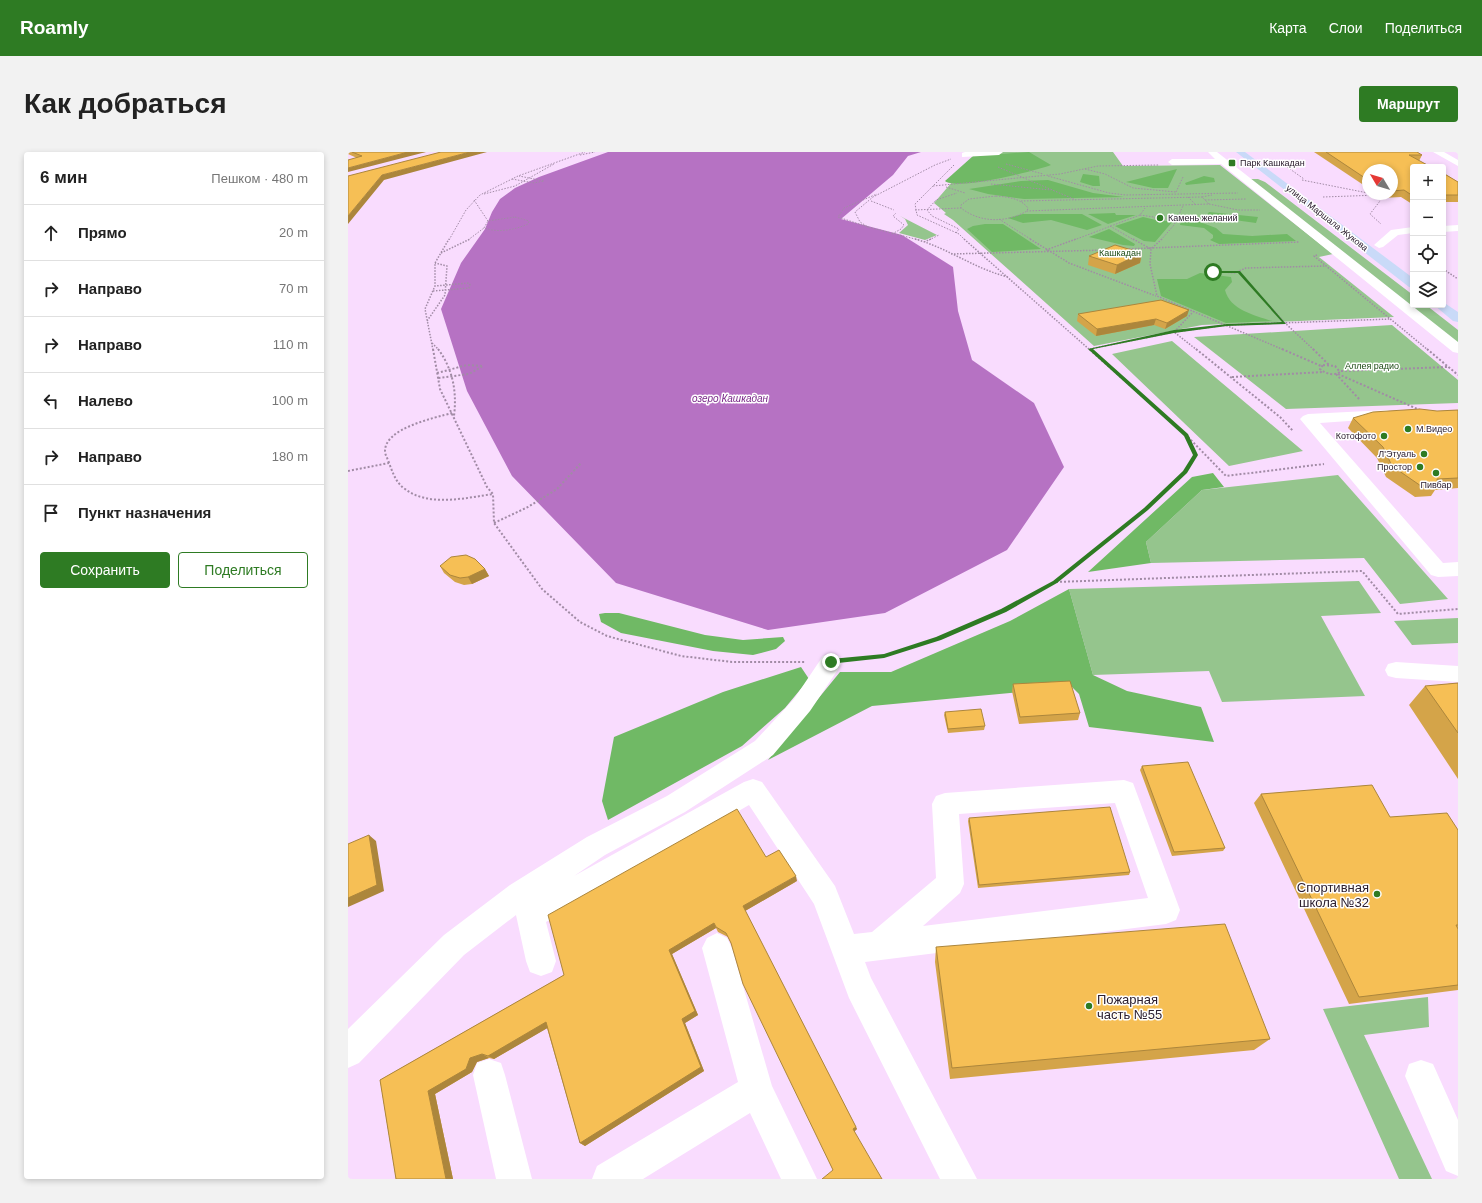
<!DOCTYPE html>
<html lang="ru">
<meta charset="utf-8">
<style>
:root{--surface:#fff;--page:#f2f2f2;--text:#222;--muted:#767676;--line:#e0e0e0;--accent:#2e7b23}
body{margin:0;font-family:Helvetica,sans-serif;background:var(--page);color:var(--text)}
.controls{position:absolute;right:12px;top:12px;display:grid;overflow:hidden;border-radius:4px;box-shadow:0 2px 6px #0003}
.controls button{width:36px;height:36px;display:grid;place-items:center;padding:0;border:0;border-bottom:1px solid var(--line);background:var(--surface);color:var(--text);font:20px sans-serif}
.compass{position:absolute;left:1014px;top:12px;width:36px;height:36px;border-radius:50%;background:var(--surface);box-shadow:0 2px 6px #0003;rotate:308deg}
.stop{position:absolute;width:12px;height:12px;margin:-9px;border:3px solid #2e7b23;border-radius:50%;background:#fff}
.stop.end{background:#2e7b23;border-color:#fff;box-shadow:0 1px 4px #0008}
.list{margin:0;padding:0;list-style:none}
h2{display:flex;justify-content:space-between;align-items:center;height:52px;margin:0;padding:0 16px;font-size:17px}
h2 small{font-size:13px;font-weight:400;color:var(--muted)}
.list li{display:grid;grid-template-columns:26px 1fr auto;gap:12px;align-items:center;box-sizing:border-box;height:56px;padding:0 16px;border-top:1px solid var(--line)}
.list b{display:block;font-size:15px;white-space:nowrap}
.list em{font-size:13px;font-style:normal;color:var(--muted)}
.actions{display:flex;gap:8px;padding:12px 16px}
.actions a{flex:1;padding:9px 0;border:1px solid var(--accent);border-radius:4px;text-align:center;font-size:14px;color:var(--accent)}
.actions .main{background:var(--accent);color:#fff}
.icon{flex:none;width:22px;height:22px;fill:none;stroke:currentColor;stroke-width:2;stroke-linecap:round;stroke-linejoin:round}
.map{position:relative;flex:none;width:1110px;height:1027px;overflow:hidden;border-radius:4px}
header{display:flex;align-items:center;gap:24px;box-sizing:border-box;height:56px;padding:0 20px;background:var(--accent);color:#fff}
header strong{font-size:19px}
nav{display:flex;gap:22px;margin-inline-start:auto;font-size:14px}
.intro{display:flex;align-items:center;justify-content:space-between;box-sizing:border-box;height:96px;padding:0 24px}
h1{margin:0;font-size:28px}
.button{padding:10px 18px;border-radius:4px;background:var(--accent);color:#fff;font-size:14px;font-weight:700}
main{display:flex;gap:24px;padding:0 24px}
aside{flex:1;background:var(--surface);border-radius:4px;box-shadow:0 2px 6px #0003}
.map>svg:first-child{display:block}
.green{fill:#95c58d}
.forest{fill:#70b965}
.water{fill:#b672c3}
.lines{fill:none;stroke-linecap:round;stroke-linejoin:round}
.path-far2{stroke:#a18ba5;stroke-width:1;stroke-dasharray:1.5 1.5;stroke-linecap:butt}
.path-far1{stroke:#a18ba5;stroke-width:1.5;stroke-dasharray:1.5 1.5;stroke-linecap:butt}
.path{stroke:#a18ba5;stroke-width:2;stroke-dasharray:2 2;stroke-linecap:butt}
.minor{fill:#fff;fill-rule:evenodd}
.major{fill:#c9daf8;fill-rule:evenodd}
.wall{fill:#d4a449}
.shaded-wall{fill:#ac863c}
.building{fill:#f6bf55;stroke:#ac863c}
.route{fill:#2e7b23}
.poi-dot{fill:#2e7b23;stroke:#fff;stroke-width:1.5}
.labels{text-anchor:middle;stroke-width:3;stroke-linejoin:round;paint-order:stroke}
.far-poi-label{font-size:9px;fill:#2d2030;stroke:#fff;text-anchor:start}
.far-street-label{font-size:9px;fill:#2d2030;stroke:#fff}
.far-park-label{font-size:9px;fill:#1a4a12;stroke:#fff}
.far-water-label{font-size:10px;font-style:italic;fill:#792688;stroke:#fff}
.near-poi-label{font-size:13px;fill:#2d2030;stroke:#fff;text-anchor:end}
</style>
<header>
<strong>Roamly</strong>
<nav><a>Карта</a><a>Слои</a><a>Поделиться</a></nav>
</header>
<div class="intro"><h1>Как добраться</h1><a class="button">Маршрут</a></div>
<main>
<aside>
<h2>6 мин<small>Пешком · 480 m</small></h2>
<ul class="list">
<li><svg class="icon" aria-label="ahead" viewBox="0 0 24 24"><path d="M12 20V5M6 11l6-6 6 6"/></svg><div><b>Прямо</b></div><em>20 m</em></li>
<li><svg class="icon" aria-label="right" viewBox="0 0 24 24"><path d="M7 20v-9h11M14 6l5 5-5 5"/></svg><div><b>Направо</b></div><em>70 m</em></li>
<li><svg class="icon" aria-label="right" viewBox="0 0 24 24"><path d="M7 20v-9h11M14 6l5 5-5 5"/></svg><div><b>Направо</b></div><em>110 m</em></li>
<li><svg class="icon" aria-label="left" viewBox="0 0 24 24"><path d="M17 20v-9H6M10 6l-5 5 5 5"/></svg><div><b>Налево</b></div><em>100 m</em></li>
<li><svg class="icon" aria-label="right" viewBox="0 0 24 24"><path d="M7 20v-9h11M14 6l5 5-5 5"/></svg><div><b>Направо</b></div><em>180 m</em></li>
<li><svg class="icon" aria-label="arrive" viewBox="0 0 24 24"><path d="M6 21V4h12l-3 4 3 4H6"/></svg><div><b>Пункт назначения</b></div></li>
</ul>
<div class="actions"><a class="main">Сохранить</a><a>Поделиться</a></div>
</aside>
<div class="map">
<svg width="1110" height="1027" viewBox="0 0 1110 1027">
<rect width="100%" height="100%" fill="#f9dcfe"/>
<!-- green -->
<path class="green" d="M630 0H765L775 14 872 13 985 102 971 105 1046 165 854 173 746 194 605 68 596 62 598 61 586 51Z
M901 27H910L917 30 1065 143V153H1078L1110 178V192Z
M552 64 589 83 577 88 551 81 560 73 557 67Z
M1044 173 1110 228V251L938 257 846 185Z
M824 189 955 299 881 314 764 202Z
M990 323 1100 447 1052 452 1016 406 803 411 798 390 854 338Z
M1011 429 1033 461 973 464 1017 544 874 550 861 519 745 523 721 437Z
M1110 466V491L1064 493 1046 469Z
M1080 845 1081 875 1016 883 1084 1027H1051L975 857Z"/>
<!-- forest -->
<path class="forest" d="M681 0 703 13C687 19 609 39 597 29L625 4Z
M829 17 820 36H805L778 30Z
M735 22 751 24 752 34H745L732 30Z
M856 24 866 26 867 30 838 33 837 31Z
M700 28 745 41 776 45 676 47 640 42 621 37 673 29Z
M861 60 910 65 908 71 858 64Z
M767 61 768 63H788L760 72 740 62Z
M675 62H734L754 73 739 78 703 68 675 71 660 66Z
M795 65 812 69H825L807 90 796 89 767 74Z
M833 69H849L868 76 875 82 904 84 939 82 948 89 871 92 862 88 865 86V83L856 76 832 73Z
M637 72H655L693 97 644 100 619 77 625 74Z
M761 77 787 92 786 94 775 93 741 85Z
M852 121 883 125 884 130 877 138C882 158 906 163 924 169L878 171 813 144 809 127H839Z
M865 321 876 335 854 338 798 390 803 411 740 420 844 325Z
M721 437 745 523 779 539 853 555 866 590 741 575 731 542 724 535 524 554 420 608 492 520H543L662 469Z
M257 461H271L357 483 395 488 435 485 437 489 428 497 405 503 365 499 273 481 253 470 251 462Z
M453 515 461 527 437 556 394 594 260 668 254 649 266 585 375 540Z"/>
<!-- water -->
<path class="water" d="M260 0H573L560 4 545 23 493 67 554 83 605 115 610 159 624 208 686 251 716 315 659 398 537 461 420 478 268 431 164 324 119 239 93 157 113 111 137 77 144 60 152 47 167 36 191 25Z"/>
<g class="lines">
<!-- path-far2 -->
<path class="path-far2" d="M232 3 247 0
M932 10 956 27
M658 12 695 22
M606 13 567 52 569 63 611 82 617 88
M650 15 728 48
M737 17 757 22 785 36 828 40
M700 24 761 41 778 43 890 41
M164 27 186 31 196 29 171 24
M954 28 1020 41
M643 32 703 38
M585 34 712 22 750 14 811 13
M598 35 617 41
M828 40 835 25
M136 42 167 34 206 12
M648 44C660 45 672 46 680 56L679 59C658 71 632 71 613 56V53L621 47Z
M1030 44 1032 49 1022 62 1033 72
M840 45 848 53
M854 45 864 43
M975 45 1032 43
M126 48 140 69
M857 48 898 47
M523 49 546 58
M673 49 854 45 861 52 679 59
M861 52 890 58H912
M567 58 613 56
M792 63 806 65
M813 64 816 66H806Z
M167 65 181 69 180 72C166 78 151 81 136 76L140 69Z
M816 66 829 69
M651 67 684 88
M762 74 786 88
M520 75 490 65 496 56 529 42
M608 81 611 77 584 64 579 58 588 48 609 41
M544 82 553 77 556 73 545 64 548 61
M101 88 118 58 132 43 170 24 237 0
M120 88 136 76
M571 88 520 75 512 70 507 60 525 45 587 13 603 7
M581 88 591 83
M726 88 792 63 797 56
M813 88 826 73 835 54"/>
<!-- path-far1 -->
<path class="path-far1" d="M567 87C600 96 627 117 660 125
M616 87 742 198
M682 87 721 111 808 144
M785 87 803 97
M814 87 803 97 802 112 809 144 936 198
M576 90 583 87
M778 97 951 90
M698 98 728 87
M93 101 122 87
M603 102 759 98
M969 103 966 104 1080 198
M1095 117 1110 127
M856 118 886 121 898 116 977 114
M890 119 937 171 966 198
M85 139 121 136 122 133 121 131 87 134
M846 159 826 180 849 198
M79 169 97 143 99 114 87 111
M84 191 91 198
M742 197 826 180 879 173 1042 167
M85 198 77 157 87 134V111L101 87"/>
<!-- path -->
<path class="path" d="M85 197 92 237 139 335 145 342 146 371 194 437 232 470 259 484 333 504 384 510H458
M90 197C105 217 109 240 106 264
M848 197 932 265 945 279
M934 197 973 214
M965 197 981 213
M1079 197 1110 223
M975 213 987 214 992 220C985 224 978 222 972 217Z
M993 219 1100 215
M89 221 119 213 135 214 121 222 90 226
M988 222 1012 248
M990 222 1074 259
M884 225 976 220
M840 285 878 324 976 312
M41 311C40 307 37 303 37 299 37 276 86 266 104 261
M0 319 41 311C45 321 48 331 57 337 80 355 118 346 145 342
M146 371 180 355 209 337 233 311
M708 430 1014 419 1050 462 1110 457
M503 508 536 504 591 486 655 459 707 430 798 357 837 320 848 303 838 283 741 197"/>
<!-- minor -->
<path class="minor" d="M617 0H655L651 3 614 5V1Z
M860 0H869L1110 190V201L1105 200 873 12 824 13 820 10 824 7H867Z
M1085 0H1096L1110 8V14Z
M1110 73V79L1095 80V74Z
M1065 75V81L1050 83 1035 95 1031 96 1026 93 1043 78Z
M1039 258 1044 260 1047 263 1044 266 972 271 1095 411 1110 410V424L1090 425 1083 423 952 267 955 264 960 262Z
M483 502 491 504 494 510 491 516 462 559 425 603 337 660 257 703 226 724 396 630 405 627 414 630 487 734 506 782 524 780 588 726 584 652 588 644 597 641 776 628 785 631 832 758 828 768 818 772 517 810 523 826 629 1027H592L501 846 466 752 401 653 198 770 208 809 204 820 193 824 182 820 178 809 168 763 116 803 11 911 0 916V877L96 783 162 733 239 685 319 644 407 589 446 547 475 504ZM767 651 800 746 575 774 612 741 616 732 611 662Z
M1048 510 1110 514V530L1048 526 1040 524 1037 518 1040 512Z
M369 781 379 786 384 796 424 934 469 1027H433L402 961 295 1027H244L249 1014 390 930 354 796 359 786Z
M141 907 153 911 157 923 184 1027H148L125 923 129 911Z
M1073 908 1085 912 1110 968V1024L1098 1019 1057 924 1061 912Z"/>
<!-- major -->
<path class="major" d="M888 0H897L1065 126V136L1061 135Z
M1095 150 1110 160V170L1105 169 1086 153H1095Z"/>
</g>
<!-- wall -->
<path class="wall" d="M0 0H78L9 6 0 2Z
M966 0H1069L1074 3 1071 9 1065 15V52H1064L1053 45 1034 46 1028 42H1044V18H1020V36Z
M1095 21 1110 30V50H1095Z
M794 101 792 111 767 122 740 113 741 104Z
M730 162 839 164 817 177 806 173 748 184 729 169Z
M1110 258V336L1087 338 1083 344 1067 345 1038 325 1029 306 1000 276 1005 266Z
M92 414 137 417 141 424 124 432 116 433 107 430 96 421Z
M1110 531V627L1061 553 1077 534Z
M665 532 732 561 730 568 671 572 664 539Z
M597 560 637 574 636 578 600 581 596 563Z
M794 614 877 696 875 699 824 704 792 618Z
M913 642 1042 665 1110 678V838L1001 852 906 651Z
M621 666 782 720 781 723 630 736 620 669Z
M449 729 397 759 508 975 509 977 506 979 485 1018 383 791 380 785 370 780 368 776 324 802 350 863 337 871 356 919 237 994 232 991 199 876 146 907 141 906 129 910 124 920 87 942 105 1027H48L32 928 216 823Z
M588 795 922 887 906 898 602 927 587 810Z"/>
<!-- shaded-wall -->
<path class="shaded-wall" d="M60 0H78L0 20V16Z
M122 0H139L36 28 0 72V64L34 23Z
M794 101 792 111 767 122 769 113Z
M841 158 839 164 817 177 819 171Z
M808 167 806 173 748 184 749 177Z
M137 417 141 424 124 432 120 425Z
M21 683 28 689 36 739 0 755V746Z
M448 724 449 729 397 759 395 754Z
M366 771 368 776 324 802 350 863 337 871 356 919 237 994 232 991 334 867 321 798Z
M198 870 203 874 146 907 140 904Z
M134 902 141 906 129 910 124 920 87 942 105 1027H98L80 939 122 906Z
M508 975 509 977 506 980 505 977Z"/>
<!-- building -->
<path class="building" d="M4 0H60L0 16V8L14 4Z
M93 0H122L34 23 0 64V24Z
M978 0H1069L1074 3H1061L1083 15H1065V44L1056 38 1044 39V18H1020V28Z
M1095 21 1110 30V43H1095Z
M767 93 794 101 769 113 741 104Z
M813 148 841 158 819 171 808 167 749 177 730 162Z
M1072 257 1089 259 1110 258V326L1089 327 1090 333 1073 334 1044 314 1035 295 1005 266 1025 260Z
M118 403 127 407 137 417 120 425 112 426 102 423 92 414 103 405Z
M722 529 732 561 672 565 665 532Z
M1110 531V581L1077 534Z
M633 557 637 574 600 577 597 560Z
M840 610 877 696 826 700 794 614Z
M1024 633 1042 665 1099 661 1110 678V773H1108L1110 777V833L1011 845 913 642Z
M762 655 782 720 631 733 621 666Z
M389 657 418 705 431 698 448 724 395 754 508 975 505 977 534 1027H474L485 1018 395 832 383 791 378 781 368 775 366 771 321 798 347 859 334 867 353 915 232 991 198 870 140 904 134 902 122 906 118 917 80 939 98 1027H48L32 928 216 823 200 763Z
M21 683 29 733 0 746V692Z
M877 772 922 887 604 916 588 795Z"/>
<!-- route -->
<path class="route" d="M865 119H892L938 172 879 174 826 181 745 197 840 282 850 303 839 321 800 358 709 431 658 460 593 488 536 506 481 512 480 510 483 507 536 502 588 485 653 457 705 429 796 356 835 319 845 303 836 284 740 197 826 178 879 172 934 170 890 121H864Z"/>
<!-- markers -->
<g class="poi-dot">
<rect x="880" y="7" width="8" height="8" rx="2"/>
<circle cx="812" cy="66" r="4"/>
<circle cx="1060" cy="277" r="4"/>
<circle cx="1036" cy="284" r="4"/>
<circle cx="1076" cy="302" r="4"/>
<circle cx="1072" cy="315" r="4"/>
<circle cx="1088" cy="321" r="4"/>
<circle cx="1029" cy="742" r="4"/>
<circle cx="741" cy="854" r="4"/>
</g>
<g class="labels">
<!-- far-poi labels -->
<g class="far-poi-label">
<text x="892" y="14">Парк Кашкадан</text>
<text x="820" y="69">Камень желаний</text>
<text x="1068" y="280">М.Видео</text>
<text x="1028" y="287" text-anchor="end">Котофото</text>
<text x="1068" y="305" text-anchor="end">Л'Этуаль</text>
<text x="1064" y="318" text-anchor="end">Простор</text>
<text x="1088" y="336" text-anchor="middle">Пивбар</text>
</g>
<!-- far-street labels -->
<g class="far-street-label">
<text transform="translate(979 66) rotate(38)" y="3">улица Маршала Жукова</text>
</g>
<!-- far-park labels -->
<g class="far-park-label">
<text x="772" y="104">Кашкадан</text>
<text x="1024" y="217">Аллея радио</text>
</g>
<!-- far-water labels -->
<g class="far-water-label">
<text x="382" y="250">озеро Кашкадан</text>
</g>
<!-- near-poi labels -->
<g class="near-poi-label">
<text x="1021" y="740">Спортивная<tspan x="1021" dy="15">школа №32</tspan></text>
<text x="749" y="852" text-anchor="start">Пожарная<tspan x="749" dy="15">часть №55</tspan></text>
</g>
</g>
</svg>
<div class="controls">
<button>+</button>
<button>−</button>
<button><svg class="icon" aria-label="locate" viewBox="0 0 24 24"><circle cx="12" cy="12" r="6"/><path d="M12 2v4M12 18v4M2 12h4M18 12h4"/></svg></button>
<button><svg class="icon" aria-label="layers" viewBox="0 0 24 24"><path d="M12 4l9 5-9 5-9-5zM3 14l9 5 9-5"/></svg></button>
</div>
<svg class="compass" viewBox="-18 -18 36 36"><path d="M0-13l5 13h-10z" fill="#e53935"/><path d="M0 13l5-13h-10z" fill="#767676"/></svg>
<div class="stop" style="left:865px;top:120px"></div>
<div class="stop end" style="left:483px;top:510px"></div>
</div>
</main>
